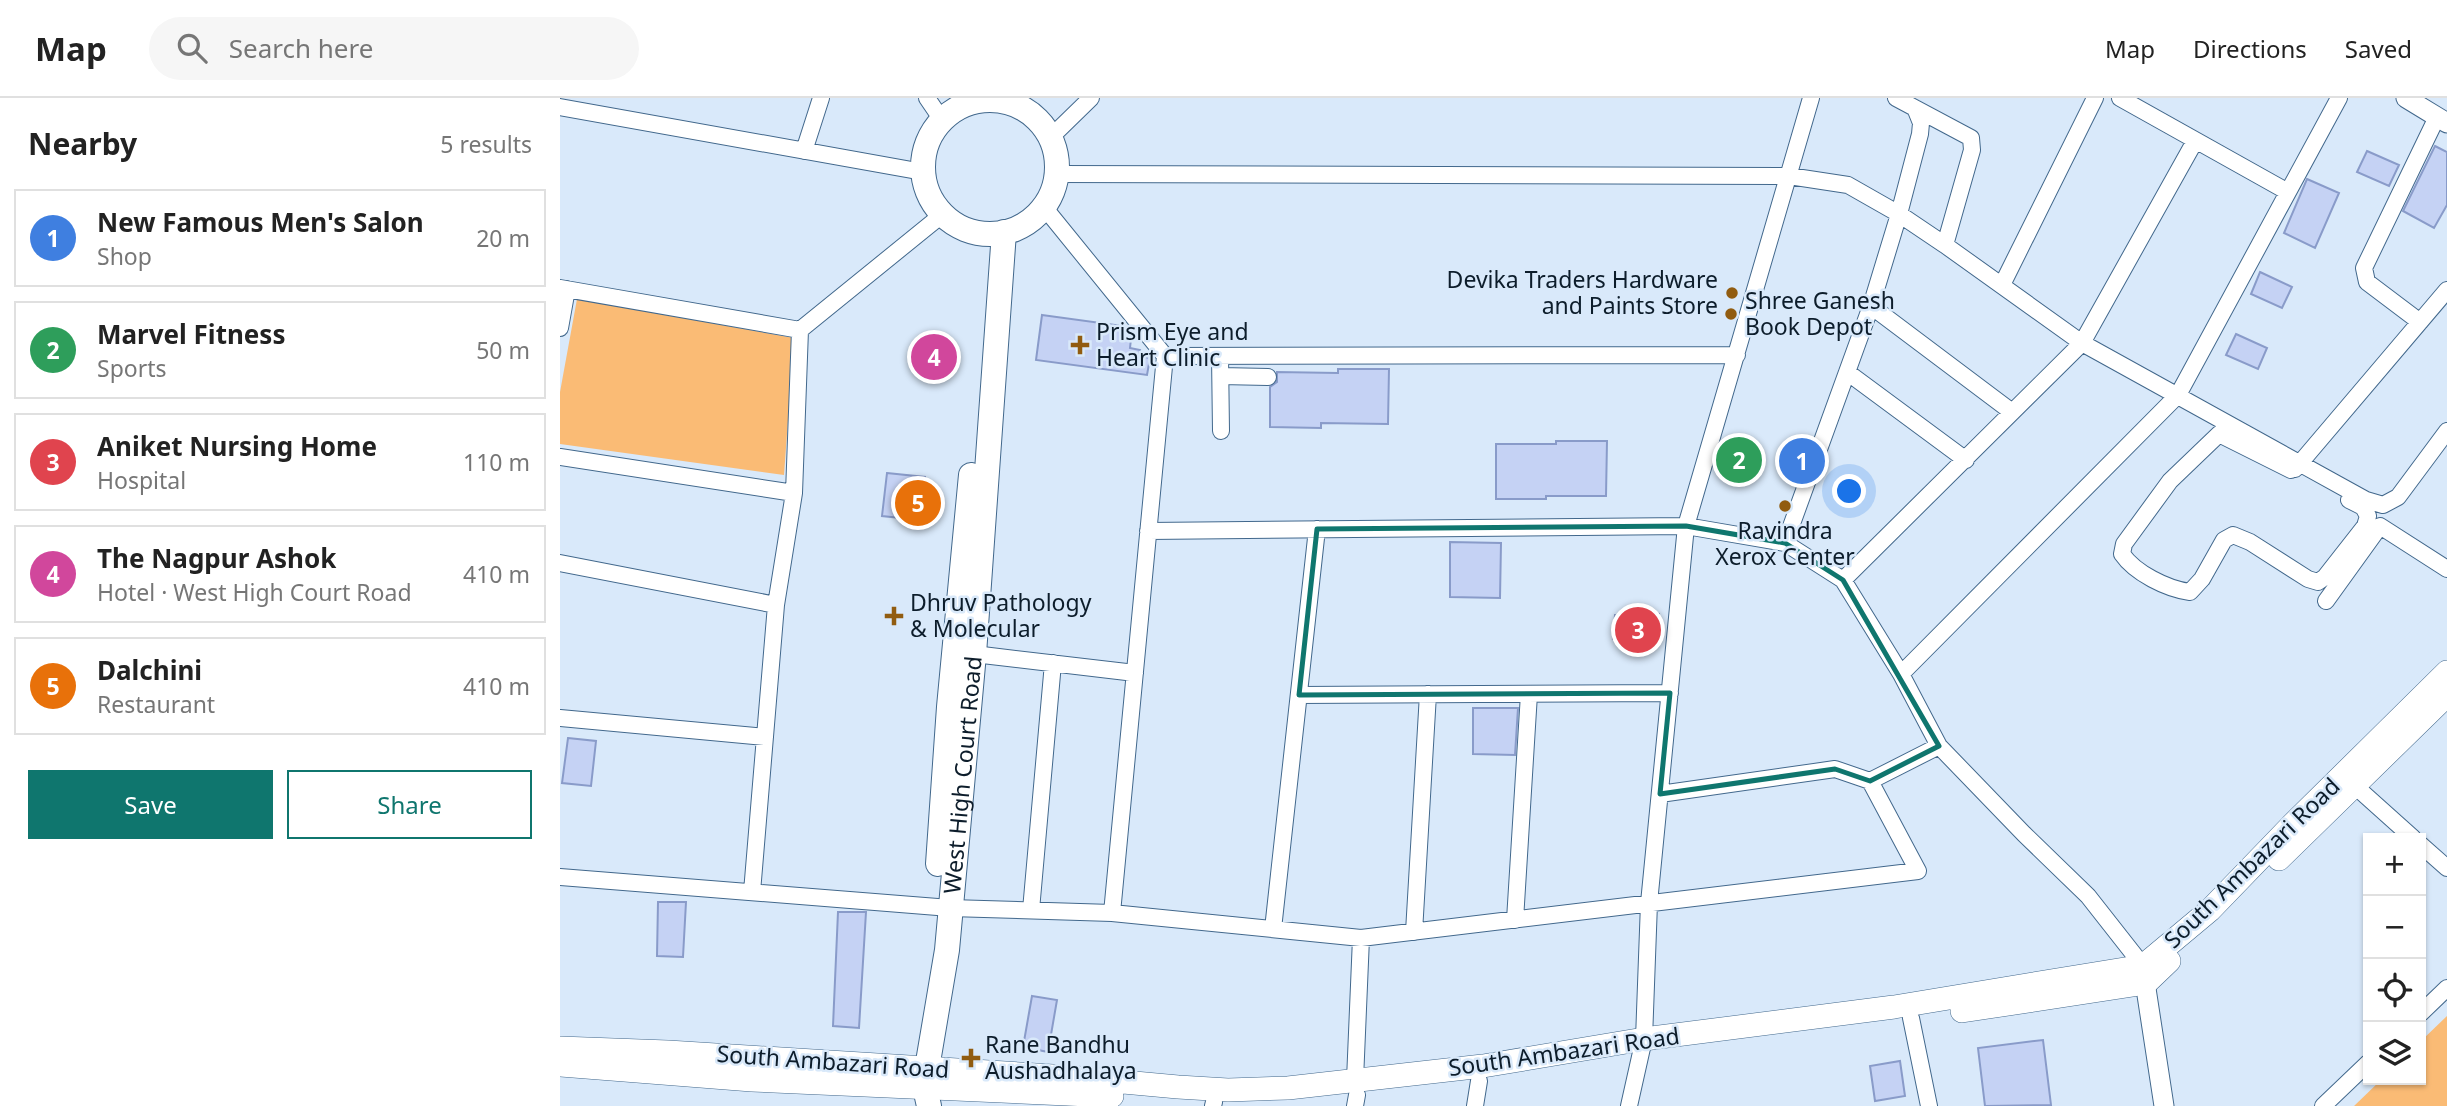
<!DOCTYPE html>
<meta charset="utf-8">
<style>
:root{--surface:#fff;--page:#f6f6f6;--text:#222;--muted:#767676;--line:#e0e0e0;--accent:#0f766e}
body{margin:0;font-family:"Noto Sans",sans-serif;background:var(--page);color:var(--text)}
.controls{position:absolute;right:21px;bottom:21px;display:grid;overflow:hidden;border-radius:0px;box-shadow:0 2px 5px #0004}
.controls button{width:63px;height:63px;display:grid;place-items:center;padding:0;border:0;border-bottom:2px solid var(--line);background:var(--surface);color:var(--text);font:35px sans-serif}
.you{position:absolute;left:1290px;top:394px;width:24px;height:24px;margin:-18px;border:5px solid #fff;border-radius:50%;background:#1a73e8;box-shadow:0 0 0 10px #1a73e833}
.badge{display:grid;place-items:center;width:46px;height:46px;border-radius:50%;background:var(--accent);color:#fff;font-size:23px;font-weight:700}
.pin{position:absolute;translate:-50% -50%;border:4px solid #fff;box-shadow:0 2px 7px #0006}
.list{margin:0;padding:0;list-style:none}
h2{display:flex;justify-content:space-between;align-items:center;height:91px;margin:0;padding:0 28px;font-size:30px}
h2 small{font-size:23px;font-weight:400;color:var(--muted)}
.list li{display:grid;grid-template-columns:46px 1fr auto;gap:21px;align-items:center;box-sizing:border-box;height:98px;margin:0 14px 14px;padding:0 14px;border:2px solid var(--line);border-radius:0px}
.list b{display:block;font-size:26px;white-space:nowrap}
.list p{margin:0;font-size:23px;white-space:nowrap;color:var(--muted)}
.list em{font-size:23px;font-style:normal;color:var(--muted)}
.actions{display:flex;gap:14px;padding:21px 28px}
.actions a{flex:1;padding:16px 0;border:2px solid var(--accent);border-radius:0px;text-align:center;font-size:24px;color:var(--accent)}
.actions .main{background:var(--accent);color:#fff}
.icon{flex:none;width:38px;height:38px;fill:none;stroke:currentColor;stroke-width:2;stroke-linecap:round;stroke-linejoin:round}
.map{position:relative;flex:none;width:1887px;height:1008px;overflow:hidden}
header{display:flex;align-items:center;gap:42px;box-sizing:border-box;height:98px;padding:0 35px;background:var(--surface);border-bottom:2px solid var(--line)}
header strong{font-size:33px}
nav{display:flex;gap:38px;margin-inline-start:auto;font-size:24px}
.search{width:490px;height:63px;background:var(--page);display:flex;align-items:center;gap:18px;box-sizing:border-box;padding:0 24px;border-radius:38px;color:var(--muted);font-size:26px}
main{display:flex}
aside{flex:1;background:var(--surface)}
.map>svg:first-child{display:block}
.green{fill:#fabb75}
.building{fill:#c5d2f4;stroke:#899bc9;stroke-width:2}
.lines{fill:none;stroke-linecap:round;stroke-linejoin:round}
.minor-casing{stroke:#42688c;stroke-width:18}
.tertiary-casing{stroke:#42688c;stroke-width:21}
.secondary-casing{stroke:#42688c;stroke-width:24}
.primary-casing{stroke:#42688c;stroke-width:26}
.minor{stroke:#fff;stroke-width:16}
.tertiary{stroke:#fff;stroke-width:19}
.secondary{stroke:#fff;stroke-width:23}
.primary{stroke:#fff;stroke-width:24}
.marked{fill:none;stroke:#0f766e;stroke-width:5;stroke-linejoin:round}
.poi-dot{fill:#915c10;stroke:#d9e9fa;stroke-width:2.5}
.labels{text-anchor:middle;stroke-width:5;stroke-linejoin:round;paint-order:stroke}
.poi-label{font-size:23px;fill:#0d1d2b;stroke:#d9e9fa;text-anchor:start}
.street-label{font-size:23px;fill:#0d1d2b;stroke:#d9e9fa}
</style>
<header>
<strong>Map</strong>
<div class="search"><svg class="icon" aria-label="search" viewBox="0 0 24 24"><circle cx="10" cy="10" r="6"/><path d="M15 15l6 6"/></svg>Search here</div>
<nav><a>Map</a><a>Directions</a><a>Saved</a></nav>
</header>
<main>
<aside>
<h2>Nearby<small>5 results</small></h2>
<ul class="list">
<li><span class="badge" style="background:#3f7fe0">1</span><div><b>New Famous Men's Salon</b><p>Shop</p></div><em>20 m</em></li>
<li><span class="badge" style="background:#2e9e5b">2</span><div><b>Marvel Fitness</b><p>Sports</p></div><em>50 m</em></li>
<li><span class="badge" style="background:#e0444e">3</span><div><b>Aniket Nursing Home</b><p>Hospital</p></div><em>110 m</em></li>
<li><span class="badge" style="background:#d1479c">4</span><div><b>The Nagpur Ashok</b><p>Hotel · West High Court Road</p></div><em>410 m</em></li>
<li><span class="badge" style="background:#e8710a">5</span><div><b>Dalchini</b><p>Restaurant</p></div><em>410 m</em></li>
</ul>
<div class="actions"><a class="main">Save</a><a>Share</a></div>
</aside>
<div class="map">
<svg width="1887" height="1008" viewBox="0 0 1887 1008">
<rect width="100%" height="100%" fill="#d9e9fa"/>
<!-- green -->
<path class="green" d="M17 201 234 240 224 377 0 346V294Z
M1887 918V1008H1794L1821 982H1861V943Z"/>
<!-- building -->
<path class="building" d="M1875 48 1887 54V107L1874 130 1843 113Z
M1807 53 1839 67 1829 88 1797 74Z
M1747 81 1779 95 1755 150 1724 135Z
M1700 174 1732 189 1722 210 1691 196Z
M482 217 563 228 561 240 571 241 570 250 580 252 579 258 590 260 587 277 476 262Z
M1676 236 1707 250 1698 271 1666 257Z
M778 271H829L828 326 761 325V330L710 329V289L717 284V274L778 275Z
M996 343H1047L1046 398H986V401H936V346H996Z
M327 375 365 379 360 422 322 418Z
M890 444 941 445 940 500 890 499Z
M1084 515 1099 516 1098 536 1094 535 1093 544 1053 541 1055 517 1083 519Z
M913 610H958L955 657 913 656Z
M8 640 36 643 31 688 2 685Z
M98 804H126L123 859 97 858Z
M278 814H306L299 930 273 928Z
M472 898 497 902 488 954 463 949Z
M1483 942 1491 1007 1425 1008 1418 950Z
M1340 963 1345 998 1315 1003 1310 968Z"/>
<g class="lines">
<!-- minor casing -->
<g class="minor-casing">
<path id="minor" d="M367 0 382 22
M1336 0 1411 40 1412 52 1385 147
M1560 0 1728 94
M0 9 363 74
M490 40 531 0
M244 53 261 0
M497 76 1229 78 1288 87 1339 116 1385 147 1522 245 1806 402 1823 407 1838 399 1887 333
M484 109 605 258 1177 257
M1442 187 1535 0
M0 190 240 232
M1311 208 1452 314
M1860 224 1807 184 1804 170 1877 19
M0 230 7 191
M660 258 661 333
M1287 274 1406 362
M661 278 708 279
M0 359 234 395
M1735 371 1887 192
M1731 372 1659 336 1610 383 1564 446 1562 456C1575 475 1607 491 1630 494L1642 481 1664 442 1673 437 1690 444 1748 481 1758 484 1765 479 1805 428 1808 418 1803 409 1789 402
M588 433 1126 428 1225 445 1283 482 1341 576 1379 648 1464 736 1528 798 1583 868
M1225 445 1311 208 1339 116 1360 36 1361 25 1355 10
M0 465 216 507
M1283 482 1522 245 1635 43
M1766 503 1820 428 1887 471
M414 556 575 575
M1341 576 1618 297 1779 0
M739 597 1110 595
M0 620 205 639
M1310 683 1379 648
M1795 688 1853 740
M1861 747 1887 770
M0 779 390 810 552 815 801 840 1358 773 1310 683 1275 671 1100 696
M192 794 216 507 234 395 240 232 383 116
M471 812 493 565
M552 815 605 258
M955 822 969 596
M713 831 757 431
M854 834 868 596
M1861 915 1887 890
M1351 920 1369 1008
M795 982 801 840
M653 1008 654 1004
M795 1008 797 997
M915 1008 919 983
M1069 1008 1084 941 1089 805 1126 428 1251 0
M1763 1008 1808 965"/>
</g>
<!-- tertiary casing -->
<g class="tertiary-casing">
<path id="tertiary" d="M1846 0 1887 25
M1583 871 1604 1008"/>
</g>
<!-- secondary casing -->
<g class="secondary-casing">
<path id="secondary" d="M1719 761 1887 597
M1402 913 1586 885 1609 863
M0 950 108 954 509 979 618 989 668 992 728 990 923 968 1084 941 1334 909 1583 868 1650 812 1731 728 1887 574
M0 967 192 982 552 998"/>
</g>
<!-- primary casing -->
<g class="primary-casing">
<g id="primary">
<circle cx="430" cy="69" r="67"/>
<path d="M378 766 389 609 411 377"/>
<path id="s1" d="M369 1008 365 990 367 970 387 852 414 556 444 134"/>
</g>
</g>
<!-- minor -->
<use href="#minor" class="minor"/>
<!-- tertiary -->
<use href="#tertiary" class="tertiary"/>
<!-- secondary -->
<use href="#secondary" class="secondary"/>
<!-- primary -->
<use href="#primary" class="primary"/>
</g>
<!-- marked area -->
<path class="marked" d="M1126 428 1225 445 1283 482 1379 648 1310 683 1275 671 1100 696 1110 595 739 597 757 431Z"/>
<!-- markers -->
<g class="poi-dot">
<circle cx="1172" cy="195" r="7"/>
<circle cx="1171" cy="216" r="7"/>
<path d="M516.5 236.5h7v7h7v7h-7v7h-7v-7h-7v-7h7z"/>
<circle cx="1225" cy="408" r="7"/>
<path d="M330.5 507.5h7v7h7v7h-7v7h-7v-7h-7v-7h7z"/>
<path d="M407.5 949.5h7v7h7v7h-7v7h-7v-7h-7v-7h7z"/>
</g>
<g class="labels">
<!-- poi labels -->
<g class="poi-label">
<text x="1158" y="190" text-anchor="end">Devika Traders Hardware<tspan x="1158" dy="26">and Paints Store</tspan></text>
<text x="1185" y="211">Shree Ganesh<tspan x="1185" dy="26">Book Depot</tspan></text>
<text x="536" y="242">Prism Eye and<tspan x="536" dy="26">Heart Clinic</tspan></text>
<text x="1225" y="441" text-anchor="middle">Ravindra<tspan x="1225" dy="26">Xerox Center</tspan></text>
<text x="350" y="513">Dhruv Pathology<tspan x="350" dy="26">&amp; Molecular</tspan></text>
<text x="425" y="955">Rane Bandhu<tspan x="425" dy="26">Aushadhalaya</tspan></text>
</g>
<!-- street labels -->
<g class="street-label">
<text dy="8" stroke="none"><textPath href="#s1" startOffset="334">West High Court Road</textPath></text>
<text transform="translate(1692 765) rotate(-44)" y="8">South Ambazari Road</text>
<text transform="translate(1004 954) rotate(-8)" y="8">South Ambazari Road</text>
<text transform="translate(273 964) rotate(4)" y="8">South Ambazari Road</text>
</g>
</g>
</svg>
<div class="controls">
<button>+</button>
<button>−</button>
<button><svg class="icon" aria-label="locate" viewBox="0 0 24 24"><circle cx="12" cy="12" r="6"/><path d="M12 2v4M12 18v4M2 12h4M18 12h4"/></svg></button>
<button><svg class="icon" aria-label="layers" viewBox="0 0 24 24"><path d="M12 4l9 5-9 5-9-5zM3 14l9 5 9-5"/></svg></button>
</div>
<div class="you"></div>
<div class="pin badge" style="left:1242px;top:363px;background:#3f7fe0">1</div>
<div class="pin badge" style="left:1179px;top:362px;background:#2e9e5b">2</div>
<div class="pin badge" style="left:1078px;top:532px;background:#e0444e">3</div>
<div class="pin badge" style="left:374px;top:259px;background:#d1479c">4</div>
<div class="pin badge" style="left:358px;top:405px;background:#e8710a">5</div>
</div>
</main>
